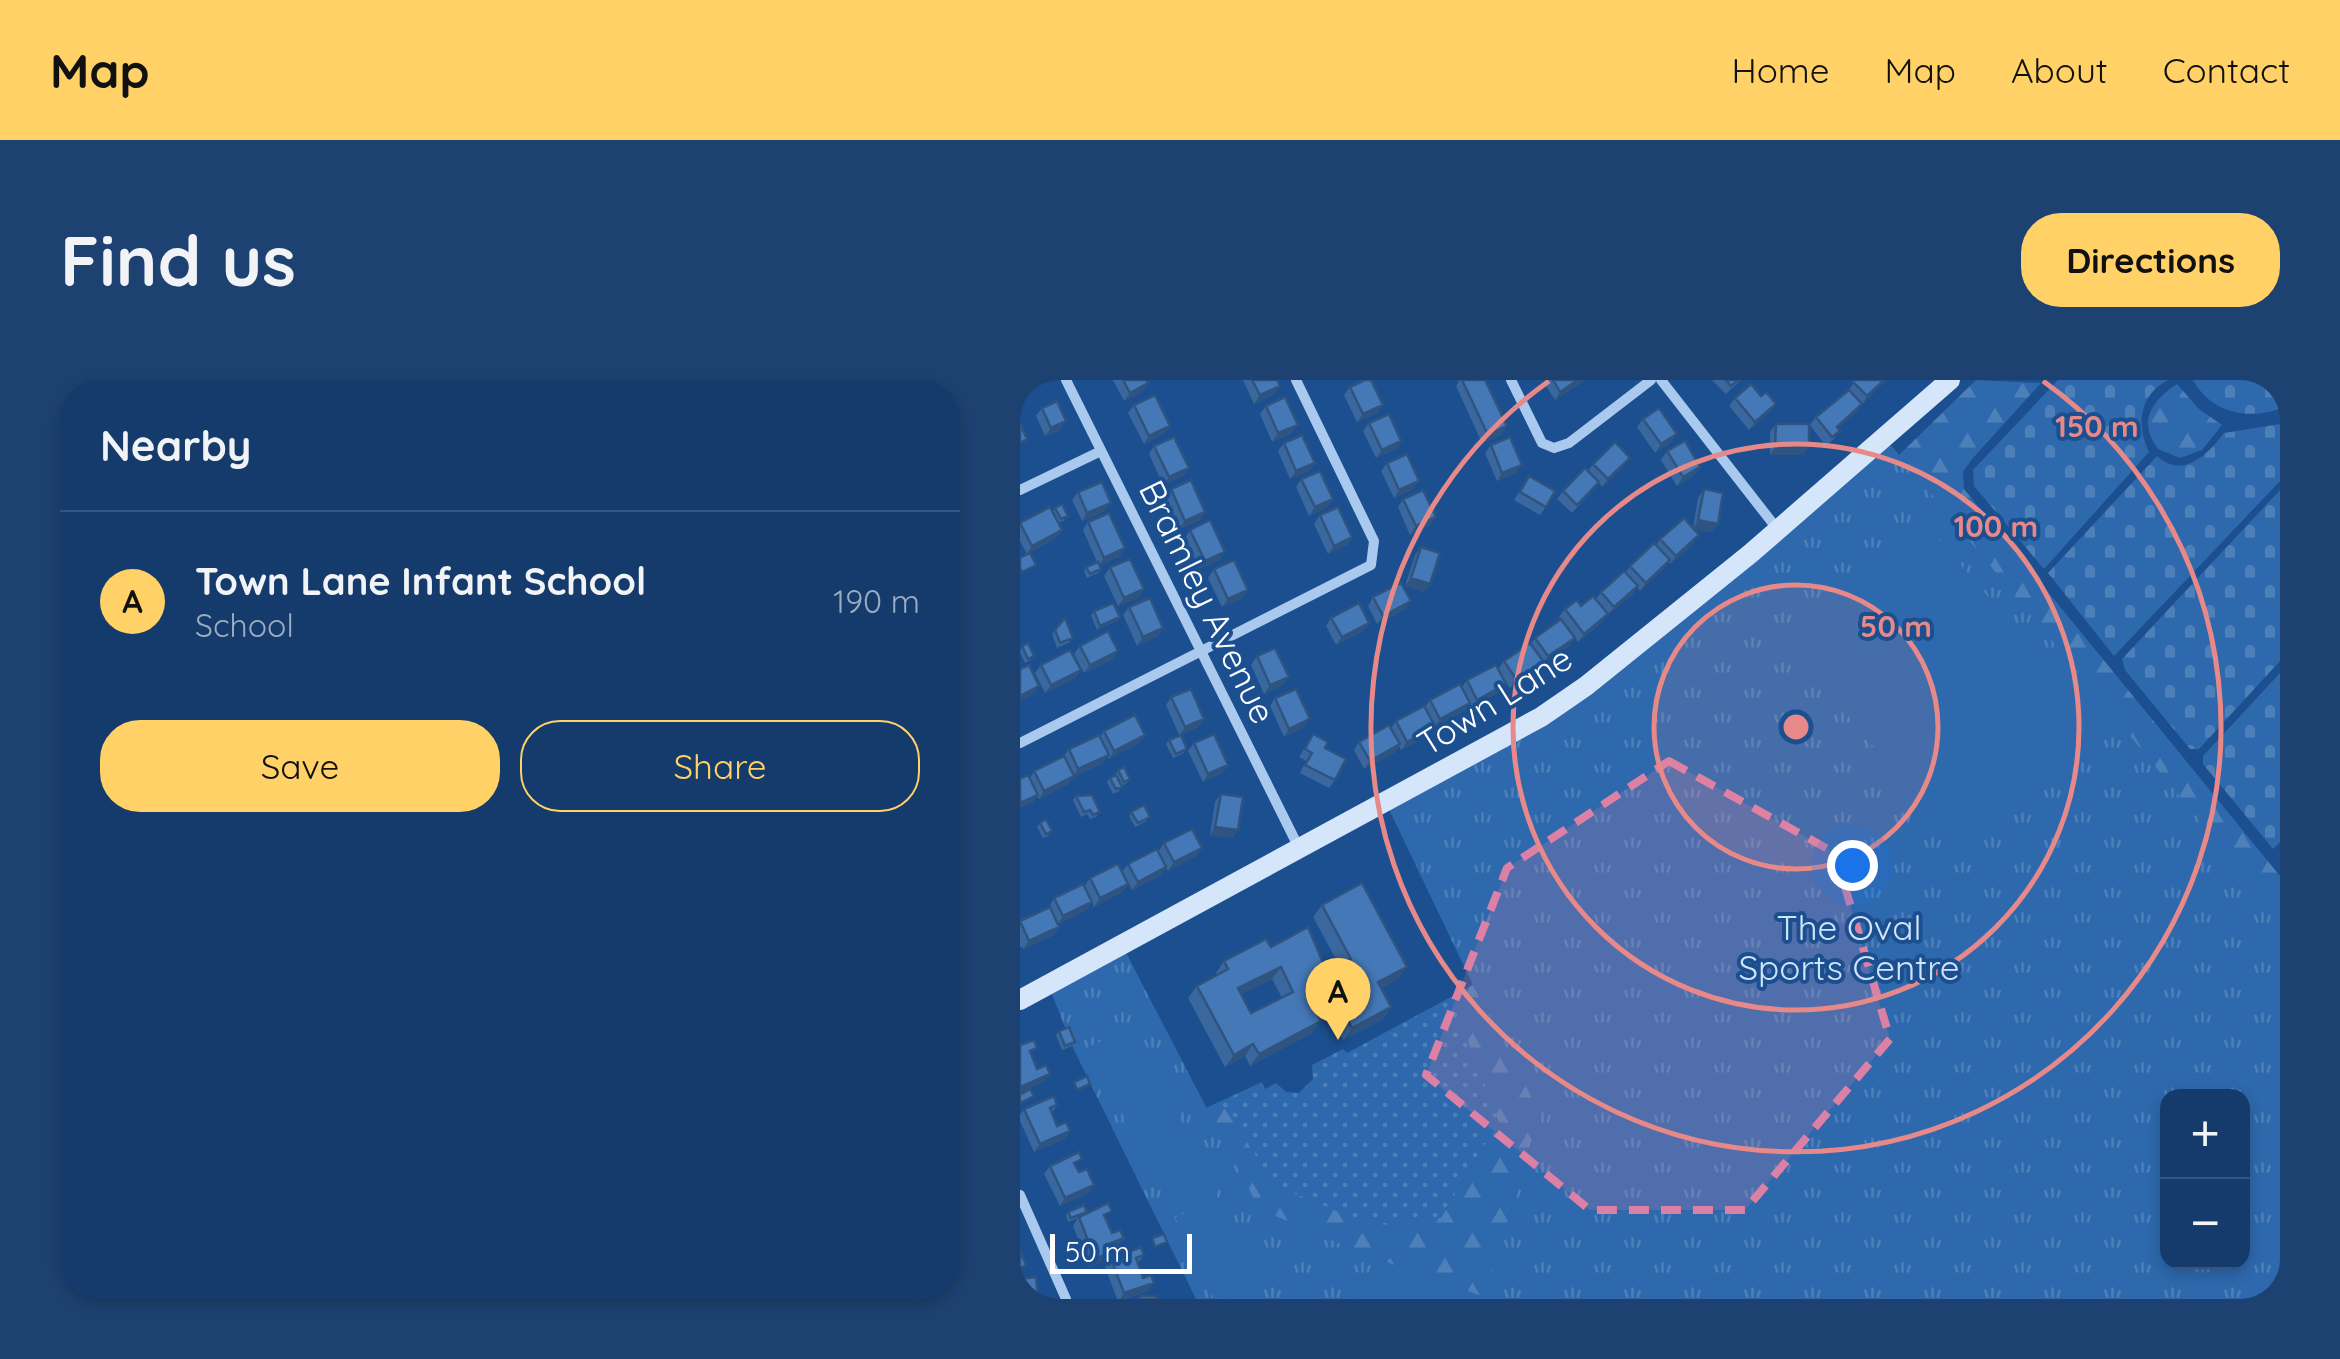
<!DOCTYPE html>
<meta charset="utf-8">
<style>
:root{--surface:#143b6b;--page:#1d4271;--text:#f1f3f6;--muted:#9dadc1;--line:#33557e;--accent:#ffd166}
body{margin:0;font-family:Quicksand,sans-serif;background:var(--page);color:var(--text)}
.controls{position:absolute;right:30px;bottom:30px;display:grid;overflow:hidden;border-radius:20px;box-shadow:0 5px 15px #0003}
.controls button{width:90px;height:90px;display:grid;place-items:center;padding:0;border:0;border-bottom:2px solid var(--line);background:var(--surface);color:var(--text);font:50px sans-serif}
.scale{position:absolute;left:30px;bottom:25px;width:142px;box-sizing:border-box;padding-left:10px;border:5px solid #fff;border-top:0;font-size:28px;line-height:35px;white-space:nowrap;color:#fff;-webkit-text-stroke:8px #1b4f8f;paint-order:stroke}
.you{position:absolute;left:832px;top:485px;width:35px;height:35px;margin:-25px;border:8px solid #fff;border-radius:50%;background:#1a73e8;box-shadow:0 0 0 15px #1a73e833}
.badge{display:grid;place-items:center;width:65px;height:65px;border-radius:50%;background:var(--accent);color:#111;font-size:32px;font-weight:700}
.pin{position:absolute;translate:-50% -82px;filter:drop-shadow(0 2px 5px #0008)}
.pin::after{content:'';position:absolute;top:52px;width:35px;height:30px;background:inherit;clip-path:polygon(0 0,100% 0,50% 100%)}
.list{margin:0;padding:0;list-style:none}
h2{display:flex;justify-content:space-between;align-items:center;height:130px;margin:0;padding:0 40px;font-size:42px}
h2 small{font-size:32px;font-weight:400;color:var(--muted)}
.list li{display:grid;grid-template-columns:65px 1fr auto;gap:30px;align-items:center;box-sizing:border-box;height:180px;padding:0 40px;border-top:2px solid var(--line)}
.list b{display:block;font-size:38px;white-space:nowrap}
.list p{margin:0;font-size:32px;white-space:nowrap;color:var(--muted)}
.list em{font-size:32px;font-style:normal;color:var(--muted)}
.actions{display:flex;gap:20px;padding:30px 40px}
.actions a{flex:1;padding:22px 0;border:2px solid var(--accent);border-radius:40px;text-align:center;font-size:35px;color:var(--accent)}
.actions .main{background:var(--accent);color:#111}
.map{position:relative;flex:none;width:1260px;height:919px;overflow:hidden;border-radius:40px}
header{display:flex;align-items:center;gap:60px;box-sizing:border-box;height:140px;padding:0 50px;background:var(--accent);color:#111}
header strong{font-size:48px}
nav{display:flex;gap:55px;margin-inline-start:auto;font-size:35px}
.intro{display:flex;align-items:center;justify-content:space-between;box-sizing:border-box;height:240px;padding:0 60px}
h1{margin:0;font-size:70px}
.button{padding:25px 45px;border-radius:40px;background:var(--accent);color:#111;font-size:35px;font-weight:700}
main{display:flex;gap:60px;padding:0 60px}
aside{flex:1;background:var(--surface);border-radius:40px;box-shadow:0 5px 15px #0003}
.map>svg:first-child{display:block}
.grass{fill:url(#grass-dots)}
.forest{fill:url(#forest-firs)}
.cemetery{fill:url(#cemetery-stones)}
.park{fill:url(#park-tufts);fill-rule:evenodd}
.pitch{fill:#2e69ad}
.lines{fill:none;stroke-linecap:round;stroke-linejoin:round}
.minor{stroke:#a9c9ee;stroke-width:10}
.secondary{stroke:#d6e6fa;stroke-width:20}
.wall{fill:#3a679d;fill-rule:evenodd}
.shaded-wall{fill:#305480}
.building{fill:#4478b7;stroke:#305480;stroke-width:2.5;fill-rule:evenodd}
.marked{fill:#dd80a5;fill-opacity:0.2;stroke:#dd80a5;stroke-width:8;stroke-dasharray:20 12;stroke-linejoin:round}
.ring{fill:none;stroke:#e88989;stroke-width:5}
.labels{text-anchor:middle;stroke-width:8;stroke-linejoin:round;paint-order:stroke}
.street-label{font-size:35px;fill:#fff;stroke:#1b4f8f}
.park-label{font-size:35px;fill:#cfe3fa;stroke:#1b4f8f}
.centre{fill:#e88989;stroke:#1b4f8f;stroke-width:5}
.ring-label{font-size:30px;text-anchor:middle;font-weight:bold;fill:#e88989;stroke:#1b4f8f;stroke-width:8;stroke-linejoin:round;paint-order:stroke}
</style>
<header>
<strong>Map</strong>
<nav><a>Home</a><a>Map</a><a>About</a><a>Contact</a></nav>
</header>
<div class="intro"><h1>Find us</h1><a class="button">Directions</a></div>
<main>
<aside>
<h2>Nearby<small></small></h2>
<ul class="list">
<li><span class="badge">A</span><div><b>Town Lane Infant School</b><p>School</p></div><em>190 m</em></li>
</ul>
<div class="actions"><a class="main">Save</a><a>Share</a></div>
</aside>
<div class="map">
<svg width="1260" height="919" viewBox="0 0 1260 919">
<defs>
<pattern id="grass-dots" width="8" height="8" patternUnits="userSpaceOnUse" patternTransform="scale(2.5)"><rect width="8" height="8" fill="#2e69ad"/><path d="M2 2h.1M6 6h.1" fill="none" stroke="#4d80b9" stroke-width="1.8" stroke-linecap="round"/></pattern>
<pattern id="forest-firs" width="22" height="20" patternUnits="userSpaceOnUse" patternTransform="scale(2.5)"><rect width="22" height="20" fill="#2e69ad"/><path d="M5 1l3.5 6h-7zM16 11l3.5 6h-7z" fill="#4d80b9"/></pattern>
<pattern id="cemetery-stones" width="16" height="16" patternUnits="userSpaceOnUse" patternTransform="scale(2.5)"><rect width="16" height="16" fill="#2e69ad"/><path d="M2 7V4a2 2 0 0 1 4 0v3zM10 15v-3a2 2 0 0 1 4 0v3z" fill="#4d80b9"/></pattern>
<pattern id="park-tufts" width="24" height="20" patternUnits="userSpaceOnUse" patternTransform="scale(2.5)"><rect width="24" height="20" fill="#2e69ad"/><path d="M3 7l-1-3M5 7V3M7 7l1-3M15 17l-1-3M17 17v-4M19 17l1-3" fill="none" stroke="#4d80b9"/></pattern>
</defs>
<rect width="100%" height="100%" fill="#1b4f8f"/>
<!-- grass -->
<path class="grass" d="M453 605 520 733 464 765 421 838 354 878 239 829 186 728 242 702 245 709 256 703 266 712 279 713 293 699 292 685 323 669 327 673Z"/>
<!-- forest -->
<path class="forest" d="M956 0 1021 3 952 79 943 92 944 109 1260 496V538L878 76Z
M1157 4 1179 29 1202 45 1182 70 1160 78 1138 69C1117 41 1132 21 1157 4Z
M453 605 520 733 465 918 354 878 239 829 186 728 200 722 256 806 353 846 421 838 464 765 483 753 431 617Z"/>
<!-- cemetery -->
<path class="cemetery" d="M1038 0H1148C1119 15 1116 45 1129 72L1024 189 954 106 953 90Z
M1173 0H1260V29C1227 40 1191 33 1173 0Z
M1260 44V101L1094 276 1028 193 1137 76C1163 100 1188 74 1204 53Z
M1260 110V281L1179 369H1170L1105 290 1102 279Z
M1260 293V462L1253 469 1183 384V376Z"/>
<!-- park -->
<path class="park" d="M866 59 1260 538V919H176L54 670 28 604 101 563 239 829 354 878 465 917 520 733 453 605 366 423 521 337ZM1148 716H1222V882H1148Z"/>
<!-- pitch -->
<path class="pitch" d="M908 147 1078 345 933 464 768 262Z
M116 645 157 731 111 752 70 666Z
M157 733 239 903 207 919H194L155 838 188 821 153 837 113 753Z
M354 878 465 918V919H339Z"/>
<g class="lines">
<!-- minor -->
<path class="minor" d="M46 0 279 468
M491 0 522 63 534 68 549 63 631 0
M641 0 758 150
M0 110 81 71
M0 363 351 185 354 161 276 0
M0 815 46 919"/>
<!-- secondary -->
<path class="secondary" d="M0 620 521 337 566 306 730 174 930 0"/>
</g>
<!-- wall -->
<path class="wall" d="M93 0H126L128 3 122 12 104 21Z
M223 0H257L254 14 234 24Z
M440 0H465L487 46 481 55 462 63 436 6Z
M526 0H565L535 20 524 3Z
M692 0H721L706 14Z
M836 0H866L842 24 836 32 818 48 814 59 806 66 790 45 796 37 828 11Z
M330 7 363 25 357 33 337 42 324 15Z
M715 18 750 32 729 50 709 26Z
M114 25 144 54 124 64 108 33Z
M246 26 272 53 252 62 240 34Z
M22 28 40 50 25 56 16 36Z
M623 39 657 54 651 62 635 73 617 47Z
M349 43 381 61 376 69 356 78 343 51Z
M756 44 783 75H750V52Z
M264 63 289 91 270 99 258 71Z
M471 65 496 93 477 101 465 73Z
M134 66 169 88 163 96 143 105 129 74Z
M647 71 680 87 674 95 657 106 641 80Z
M367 83 399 101 393 109 374 118 361 91Z
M573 84 604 86 582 107 579 103 552 133 537 119 543 111 568 91Z
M509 96 526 127 520 135 494 120Z
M281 99 307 127 289 136 276 107Z
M151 109 185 132 180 140 159 149 145 117Z
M684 109 692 152 674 149V163L650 184 648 182 620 211 617 207 612 215 588 234 582 242 558 262 555 258 549 266 523 285 522 283 517 290 490 308 481 295 486 304 480 312 451 328 449 324 444 331 415 347 409 355 381 370 379 366 374 373 344 389 334 370 339 362 371 348 376 341 405 327 410 320 442 307 447 300 478 289 484 281 511 264 515 258 541 240 539 237 545 229 561 226 576 219 581 212 606 192 610 186 636 165 640 159 673 148 678 118Z
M58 112 85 131 62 141 52 120Z
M383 119 410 145 390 155 378 127Z
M35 128 45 140 38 143 42 150 36 158 7 174 0 161V143L32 132Z
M300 135 332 157 327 165 308 174 294 144Z
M68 142 105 168 99 177 80 185 81 189 78 193 67 198 64 191 66 187 77 182 63 150Z
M170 150 205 172 199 180 179 189 165 158Z
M401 167 404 212 385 206 395 175Z
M90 187 124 209 118 218 98 226 84 196Z
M194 189 228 210 222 218 202 227 188 198Z
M353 217 385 229 357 244 348 226Z
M109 227 138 256 117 266 103 235Z
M74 231 97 241 77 250 71 235Z
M45 238 50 262 37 268 32 254Z
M311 238 349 243 343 251 316 265 306 246Z
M2 266 11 280 5 283 0 272Z
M60 266 98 271 93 279 64 293 54 274Z
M237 276 263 305 244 314 231 285Z
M21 285 61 290 55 298 25 313 15 293Z
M151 317 184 339 178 347 161 355 164 373 153 378 146 364 149 360 159 355 146 325Z
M255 318 284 347 264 357 250 326Z
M84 351 125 355 119 363 89 379 87 377 83 383 54 397 48 404 19 419 17 416 12 423 10 398 14 391 44 376 49 369 80 357Z
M293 354 305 368 315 400 309 408 280 393 286 381 279 377Z
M174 363 208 385 202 393 183 402 168 371Z
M98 390 110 399 107 403 101 406 99 411 93 414 87 402 90 398 95 395Z
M201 414 218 450 212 458 190 455 195 422Z
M56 416 78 436 70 439 67 434 61 437 53 420Z
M111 432 127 441 115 447 109 436Z
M20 443 29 456 23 458 17 447Z
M144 463 182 468 176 476 148 491 138 472Z
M108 484 146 487 141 495 112 510 102 492Z
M70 498 108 504 102 512 74 527 72 522 66 530 38 544 39 547 34 555 3 569 2 566 0 568V541L29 527 34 518 64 507Z
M302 525 378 599 361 608 371 627 363 639 323 660 308 632 299 637 292 653 230 686 225 676 205 687 168 618 177 606 197 595 196 593 204 581 251 567 307 592 319 585 293 537ZM252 599 262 618 231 633 221 614Z
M39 651 55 662 52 666 42 670 36 655Z
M37 725 32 733 37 746 50 751 44 759 14 772 0 741V735L4 729Z
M30 786 57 787 59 792 74 805 68 813 40 826 24 794Z
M48 832 86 840 98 866 88 870 89 873 83 881 69 887 53 846 58 838 48 842 46 836Z
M124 875 118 883 128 911 105 919H97L85 887 91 879Z"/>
<!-- shaded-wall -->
<path class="shaded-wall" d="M14 0H20L17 4 0 12 3 5Z
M558 0H565L535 20 540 12Z
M864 0H866L842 25 847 16Z
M128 3 122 12 104 21 110 13Z
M260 6 254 14 234 24 240 15Z
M756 24 750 32 729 50 735 42Z
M842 24 836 32 811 55 817 47Z
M363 25 357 33 337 42 343 34Z
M46 41 40 50 25 56 31 48Z
M278 45 272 53 252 62 258 53Z
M150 46 144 54 124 64 129 56Z
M487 46 481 55 462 63 468 55Z
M657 54 651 62 635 73 641 64Z
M381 61 376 69 356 78 362 70Z
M755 67H789L783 75H750Z
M610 78 604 86 582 107 588 99Z
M295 83 289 91 270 99 276 91Z
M502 85 496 93 477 101 482 93Z
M680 87 674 95 657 106 663 97Z
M169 88 163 96 143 105 149 97Z
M399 101 393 109 374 118 379 110Z
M313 119 307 127 289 136 295 127Z
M91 123 85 131 62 141 67 133Z
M185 132 180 140 159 149 165 141Z
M416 137 410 145 390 155 396 146Z
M678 140 698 144 692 152 673 149Z
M42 150 36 158 7 174 12 166Z
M679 155 674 163 650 184 656 176Z
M332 157 327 165 308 174 314 166Z
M105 168 99 177 79 186 84 178Z
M205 172 199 180 179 189 185 181Z
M650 180 645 188 620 211 626 203Z
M391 198 410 204 404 212 385 206Z
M618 206 612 215 588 235 594 227Z
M124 209 118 218 98 226 104 218Z
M228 210 222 218 202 227 208 219Z
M391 221 385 229 357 244 363 236Z
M588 234 582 242 558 262 564 254Z
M100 237 97 241 77 250 80 246Z
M349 243 343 251 316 265 322 257Z
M143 248 138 256 117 266 123 257Z
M555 258 549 266 523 285 528 276Z
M98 271 93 279 64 293 70 285Z
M523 281 517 290 490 308 496 299Z
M61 290 55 298 25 313 31 305Z
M269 297 263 305 244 314 250 305Z
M486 304 480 312 451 328 457 320Z
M19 306 14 314 0 321V316Z
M450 323 444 331 415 347 409 355 381 370 387 362 415 347 420 339Z
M184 339 178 347 159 356 165 347Z
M290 339 284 347 264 357 269 349Z
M125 355 119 363 89 379 94 371Z
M380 364 374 373 344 389 350 381Z
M89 375 83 383 54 397 48 404 19 419 24 411 53 397 58 389Z
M208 385 202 393 183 402 188 394Z
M18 415 12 423 0 428V423Z
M195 447 218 450 212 458 190 455Z
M182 468 176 476 148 491 154 482Z
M146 487 141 495 112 510 118 502Z
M108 504 102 512 74 527 80 518Z
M72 522 66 530 38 544 43 536Z
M39 547 34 555 3 569 9 561Z
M261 587 252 599 210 620 218 608Z
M387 587 378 599 350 615 358 602Z
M316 620 308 632 287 643 296 631Z
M371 627 363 639 323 660 332 648Z
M301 641 292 653 230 686 239 674Z
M233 664 225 676 205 687 214 675Z
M30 694 24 702 0 713V707Z
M50 751 44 759 14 772 20 764Z
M74 805 68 813 40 826 45 818Z
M104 858 98 866 80 873 86 865Z
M89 873 83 881 69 887 75 879Z
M134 903 128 911 105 919H100L104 913Z"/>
<!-- building -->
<path class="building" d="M0 0H14L3 5Z
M103 0H126L128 3 110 13Z
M232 0H257L260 6 240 15Z
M345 0H351L363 25 343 34 330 7Z
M442 0H465L487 46 468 55Z
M533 0H558L540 12Z
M706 0H718L711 6Z
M836 0H864L847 16 833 2Z
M731 4 741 16 746 12 756 24 735 42 715 18Z
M829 10 842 24 817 47 820 51 812 57 796 37Z
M135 15 150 46 129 56 114 25Z
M265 17 278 45 258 53 246 26Z
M37 21 46 41 31 48 22 28Z
M639 28 657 54 641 64 623 39Z
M369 34 381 61 362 70 349 43Z
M0 44 7 59 0 63Z
M756 44H789V67H755Z
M282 55 295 83 276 91 264 63Z
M154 57 169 88 149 97 134 66Z
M490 57 502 85 482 93 471 65Z
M665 61 680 87 663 97 647 71Z
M595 62 610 78 588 99 573 84Z
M387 74 399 101 379 110 367 83Z
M565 88 579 102 557 125 543 111Z
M300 91 313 119 295 127 281 99Z
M509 96 535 111 526 127 500 112Z
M171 100 185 132 165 141 151 109Z
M82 102 91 123 67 133 58 112Z
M684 109 703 113 698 144 678 140Z
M403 110 416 137 396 146 383 119Z
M42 124 48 136 41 139 35 128Z
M30 127 42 150 12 166 0 143Z
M318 127 332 157 314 166 300 135Z
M89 133 105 168 84 178 68 142Z
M664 138 679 155 656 176 640 159Z
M190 140 205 172 185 181 170 150Z
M634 163 650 180 626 203 610 186Z
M401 167 420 173 410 204 391 198Z
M10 173 16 185 2 192 0 187V178Z
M110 179 124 209 104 218 90 187Z
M214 180 228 210 208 219 194 189Z
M78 182 81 189 70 194 66 187Z
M604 191 618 206 594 227 581 212Z
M381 203 391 221 363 236 353 217Z
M573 216 588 234 564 254 545 229 557 220 561 226Z
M130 218 143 248 123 257 109 227Z
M93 223 100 237 80 246 74 231Z
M339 223 349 243 322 257 311 238Z
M45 238 53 258 40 263 35 250Z
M541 239 555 258 528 276 515 258Z
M88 251 98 271 70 285 60 266Z
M8 263 14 276 8 279 2 266Z
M510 263 523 281 496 299 484 281Z
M255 268 269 297 250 305 237 276Z
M50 270 61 290 31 305 21 285Z
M9 285 19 306 0 316V289Z
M476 285 486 304 457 320 447 300Z
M440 304 450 323 420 339 410 320Z
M171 309 184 339 165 347 151 317Z
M276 309 290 339 269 349 255 318Z
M404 326 415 346 387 362 376 341Z
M115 335 125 355 94 371 84 351Z
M369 345 380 364 350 381 339 362Z
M194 354 208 385 188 394 174 363Z
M293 354 308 362 305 368 326 379 315 400 285 385 292 373 285 369Z
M79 355 89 375 58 389 49 369Z
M161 355 167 369 156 374 149 360Z
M44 376 54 396 24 411 14 391Z
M104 387 110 399 104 402 98 390Z
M8 395 18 415 0 423V399Z
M96 395 102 407 96 409 90 398Z
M201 414 223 417 218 450 195 447Z
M72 415 80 432 73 435 70 430 64 432 56 416Z
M124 425 130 437 118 443 111 432Z
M26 439 32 451 26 454 20 443Z
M172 449 182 468 154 482 144 463Z
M137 469 146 487 118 502 108 484Z
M98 484 108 504 80 518 70 498Z
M342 503 387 587 358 602 371 627 332 648 316 620 296 631 301 641 239 674 233 664 214 675 177 606 208 589 204 581 246 559 251 567 288 547 307 592 331 579 302 525ZM261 587 273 612 231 633 218 608Z
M63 504 72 522 43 536 34 518Z
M30 527 39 547 9 561 0 541Z
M49 647 55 662 45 666 39 651Z
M14 660 17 668 10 671 17 689 26 685 30 694 0 707V665Z
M67 696 70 704 57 710 54 702Z
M10 709 14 716 0 723V715Z
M34 716 37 725 30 728 37 746 46 742 50 751 20 764 4 729Z
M59 772 62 779 54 783 59 792 67 789 74 805 45 818 30 786Z
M88 823 92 831 84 835 92 853 100 850 104 858 86 865 89 873 75 879 59 837Z
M64 825 67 832 51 838 48 832Z
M144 854 147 862 135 867 132 858Z
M121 867 124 875 116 878 123 898 131 895 134 903 104 913 91 879Z
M0 871 6 885 0 888Z
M16 897 18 919H0V899Z
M120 916H136V919H120Z"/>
<!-- marked area -->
<path class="marked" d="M649 381 815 473 870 659 725 830H570L406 695 487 488Z"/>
<!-- distance rings -->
<circle cx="776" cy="347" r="142" fill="#e88989" fill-opacity=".12"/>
<g class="ring">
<circle cx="776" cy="347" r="142"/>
<circle cx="776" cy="347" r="283"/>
<path d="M1023 1A425 425 0 1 1 529 1"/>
</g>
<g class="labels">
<!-- street labels -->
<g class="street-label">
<text transform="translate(187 222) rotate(64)" y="12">Bramley Avenue</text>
<text transform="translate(475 321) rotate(-32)" y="12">Town Lane</text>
</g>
<!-- park labels -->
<g class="park-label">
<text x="829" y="560">The Oval<tspan x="829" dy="40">Sports Centre</tspan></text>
</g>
</g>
<circle cx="776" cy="347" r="15" class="centre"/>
<g class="ring-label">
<text x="1077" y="57">150 m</text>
<text x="976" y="157">100 m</text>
<text x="876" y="257">50 m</text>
</g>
</svg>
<div class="controls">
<button>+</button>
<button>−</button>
</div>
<div class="scale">50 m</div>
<div class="you"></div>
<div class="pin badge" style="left:318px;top:660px">A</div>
</div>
</main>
